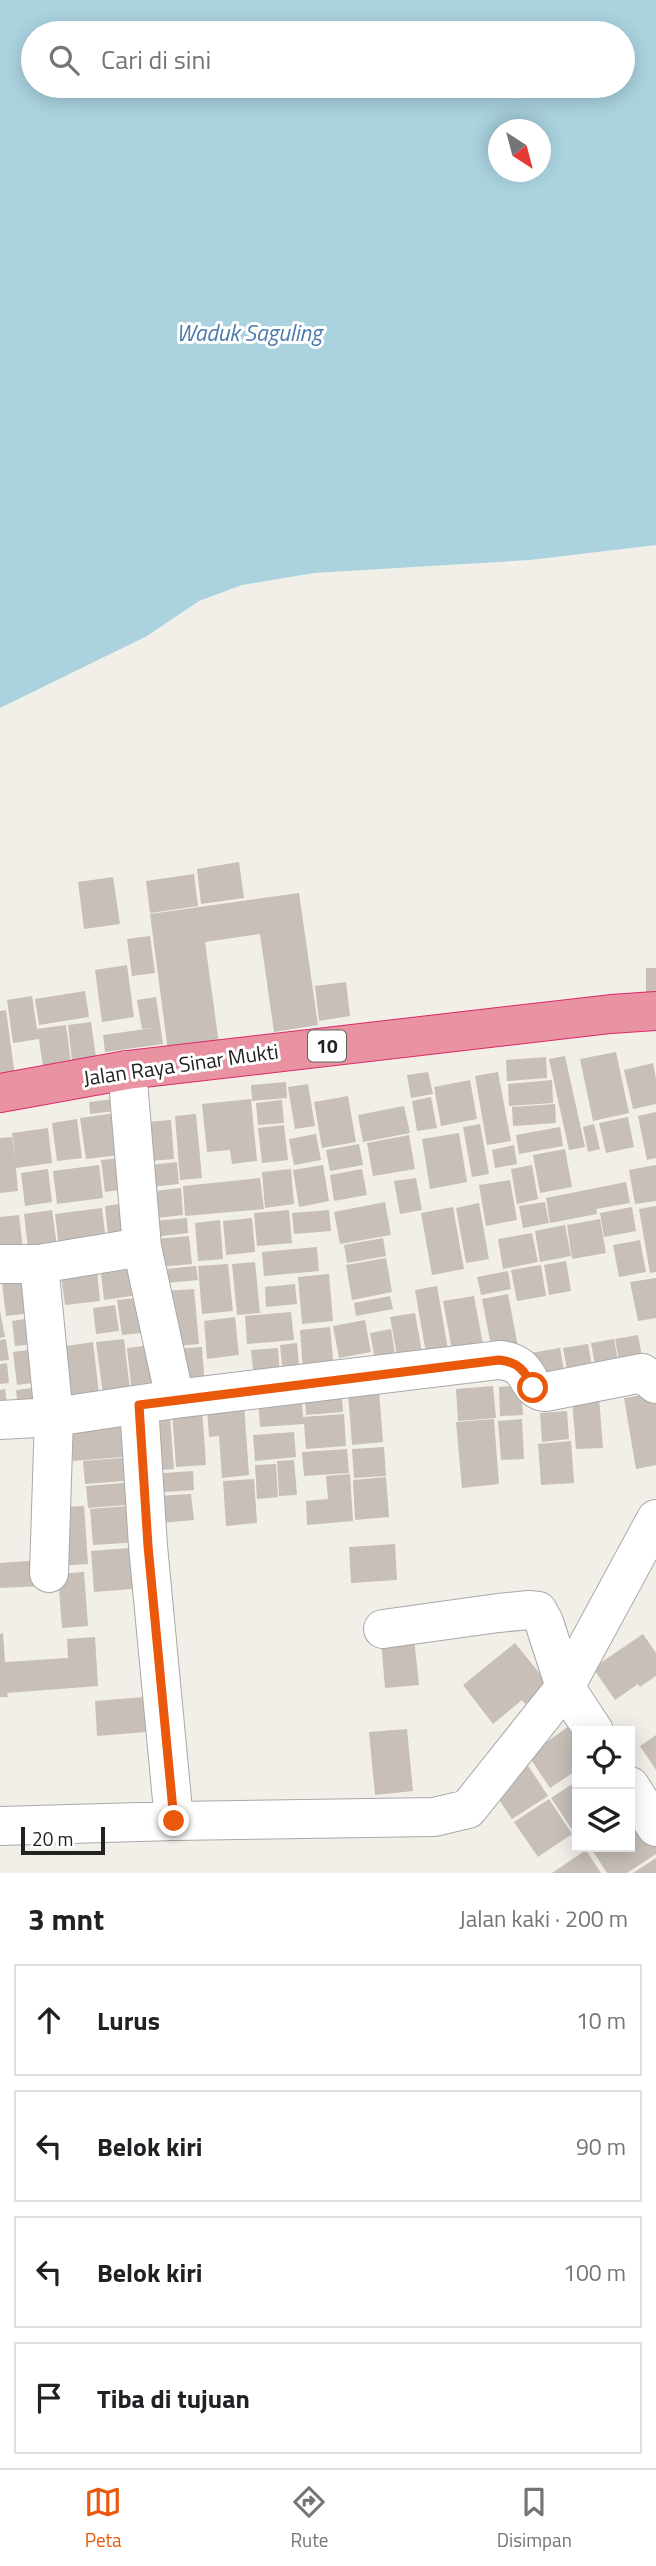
<!DOCTYPE html>
<html lang="id">
<meta charset="utf-8">
<style>
:root{--surface:#fff;--page:#f2f2f2;--text:#202124;--muted:#757577;--line:#e0e0e0;--accent:#ea580c}
body{margin:0;font-family:"Titillium Web",sans-serif;background:var(--page);color:var(--text)}
.controls{position:absolute;right:21px;bottom:21px;display:grid;overflow:hidden;border-radius:0px;box-shadow:0 4px 18px #0003}
.controls button{width:63px;height:63px;display:grid;place-items:center;padding:0;border:0;border-bottom:2px solid var(--line);background:var(--surface);color:var(--text);font:35px sans-serif}
.compass{position:absolute;left:488px;top:119px;width:63px;height:63px;border-radius:50%;background:var(--surface);box-shadow:0 4px 18px #0003;rotate:144deg}
.scale{position:absolute;left:21px;bottom:18px;width:84px;box-sizing:border-box;padding-left:7px;border:4px solid #222;border-top:0;font-size:19px;line-height:24px;white-space:nowrap;color:#222;-webkit-text-stroke:5px #fff;paint-order:stroke}
.stop{position:absolute;width:21px;height:21px;margin:-16px;border:5px solid #ea580c;border-radius:50%;background:#fff}
.stop.end{background:#ea580c;border-color:#fff;box-shadow:0 2px 7px #0008}
.list{margin:0;padding:0;list-style:none}
h2{display:flex;justify-content:space-between;align-items:center;height:91px;margin:0;padding:0 28px;font-size:30px}
h2 small{font-size:23px;font-weight:400;color:var(--muted)}
.list li{display:grid;grid-template-columns:46px 1fr auto;gap:21px;align-items:center;box-sizing:border-box;height:112px;margin:0 14px 14px;padding:0 14px;border:2px solid var(--line);border-radius:0px}
.list b{display:block;font-size:26px;white-space:nowrap}
.list em{font-size:23px;font-style:normal;color:var(--muted)}
.icon{flex:none;width:38px;height:38px;fill:none;stroke:currentColor;stroke-width:2;stroke-linecap:round;stroke-linejoin:round}
.map{position:relative;flex:none;width:656px;height:1873px;overflow:hidden}
.search{position:absolute;background:var(--surface);box-shadow:0 4px 18px #0003;left:21px;right:21px;top:21px;height:77px;display:flex;align-items:center;gap:18px;box-sizing:border-box;padding:0 24px;border-radius:38px;color:var(--muted);font-size:26px}
.sheet{height:595px;background:var(--surface)}
nav{display:flex;justify-content:space-around;align-items:center;box-sizing:border-box;height:98px;border-top:2px solid var(--line);background:var(--surface);font-size:19px;color:var(--muted)}
nav a{display:grid;justify-items:center;gap:4px}
nav .on{color:var(--accent)}
.map>svg:first-child{display:block}
.water{fill:#aad3df;fill-rule:evenodd}
.building{fill:#c7bfb8}
.lines{fill:none;stroke-linecap:round;stroke-linejoin:round}
.minor-casing{stroke:#a9a9a9;stroke-width:40}
.highway-casing{stroke:#dc2a67;stroke-width:40}
.minor{stroke:#fff;stroke-width:38}
.highway{stroke:#e892a2;stroke-width:38}
.route{stroke:#ea580c;stroke-width:9}
.labels{text-anchor:middle;stroke-width:6;stroke-linejoin:round;paint-order:stroke}
.shield{fill:#fff;stroke:#646464;stroke-width:2}
.shield-label{font-size:19px;font-weight:bold;fill:#222}
.street-label{font-size:21px;fill:#222;stroke:#fff}
.water-label{font-size:23px;font-style:italic;fill:#4a7aab;stroke:#fff}
</style>
<div class="map">
<svg width="656" height="1873" viewBox="0 0 656 1873">
<rect width="100%" height="100%" fill="#f2efe9"/>
<!-- water -->
<path class="water" d="M0 0H656V545L530 560 314 573 242 585 199 601 147 636 0 708ZM33 33H623V86H33ZM498 130H540V172H498Z"/>
<!-- building -->
<path class="building" d="M239 862 244 898 201 904 197 869Z
M194 874 198 906 150 913 146 881Z
M113 877 120 924 84 929 78 882Z
M299 893 318 1025 274 1032 260 934 205 942 219 1044 168 1051 150 914Z
M150 936 155 973 132 976 127 939Z
M127 965 134 1017 102 1022 95 970Z
M646 968H656V997H646Z
M346 982 350 1016 319 1021 315 986Z
M85 991 89 1017 39 1025 35 999Z
M32 996 37 1029 66 1025 71 1063 43 1067 39 1039 13 1043 7 1000Z
M156 997 163 1044 105 1052 103 1035 153 1028 142 1029 137 1000Z
M6 1010 15 1076 0 1078V1011Z
M91 1022 96 1057 72 1061 68 1025Z
M616 1052 629 1113 593 1121 580 1059Z
M565 1056 585 1147 569 1150 549 1059Z
M546 1057 547 1078 507 1081 506 1060Z
M653 1063 656 1079V1104L633 1109 624 1070Z
M428 1072 433 1094 411 1098 407 1075Z
M498 1072 511 1141 487 1145 475 1076Z
M470 1080 477 1119 441 1126 434 1087Z
M552 1080 553 1103 509 1106 508 1084Z
M286 1082 287 1098 252 1101 251 1085Z
M308 1084 315 1126 295 1129 288 1087Z
M348 1096 356 1142 322 1148 314 1102Z
M431 1097 437 1128 417 1131 412 1101Z
M122 1098 123 1110 90 1114 89 1102Z
M251 1099 257 1161 232 1164 230 1150 207 1152 202 1104Z
M282 1100 284 1123 258 1125 256 1103Z
M555 1104 556 1123 513 1126 512 1107Z
M404 1106 410 1133 363 1142 358 1115Z
M123 1112 128 1154 86 1159 80 1118Z
M656 1112V1158L647 1160 638 1116Z
M196 1114 202 1178 180 1180 175 1116Z
M628 1117 634 1147 606 1153 599 1123Z
M77 1119 82 1158 57 1161 52 1123Z
M171 1120 174 1159 150 1161 146 1122Z
M480 1124 489 1174 472 1177 463 1127Z
M594 1124 600 1149 588 1152 583 1127Z
M284 1125 288 1160 262 1163 258 1128Z
M560 1127 563 1146 519 1154 516 1135Z
M48 1128 52 1163 16 1168 18 1191 0 1193V1138L12 1137 16 1162 12 1133Z
M459 1133 467 1182 430 1189 422 1139Z
M316 1134 321 1160 294 1165 289 1139Z
M409 1135 415 1169 373 1176 367 1143Z
M359 1144 363 1165 330 1171 326 1150Z
M514 1145 517 1164 495 1168 492 1150Z
M565 1149 572 1187 540 1193 533 1155Z
M131 1157 134 1188 105 1192 101 1160Z
M177 1162 179 1184 151 1187 149 1165Z
M99 1165 103 1198 57 1204 53 1171Z
M323 1165 329 1201 299 1207 293 1170Z
M532 1165 538 1199 517 1204 511 1169Z
M656 1165V1201L635 1204 629 1170Z
M48 1169 52 1202 25 1206 21 1173Z
M291 1169 294 1204 265 1208 262 1172Z
M362 1169 367 1195 334 1201 330 1175Z
M260 1178 264 1209 185 1216 183 1186Z
M416 1178 422 1210 400 1214 394 1181Z
M510 1180 517 1220 486 1226 479 1185Z
M626 1182 630 1203 596 1209 597 1214 550 1223 546 1198Z
M181 1188 183 1215 157 1218 155 1191Z
M134 1202 138 1241 109 1245 105 1206Z
M385 1202 391 1235 340 1244 334 1212Z
M545 1202 549 1223 523 1228 519 1206Z
M479 1203 489 1259 466 1263 456 1208Z
M656 1206V1272L650 1273 639 1209Z
M453 1207 464 1269 432 1275 421 1213Z
M632 1207 636 1231 604 1237 600 1213Z
M102 1208 107 1250 60 1256 55 1214Z
M52 1210 58 1254 29 1257 24 1214Z
M289 1210 292 1243 257 1246 254 1213Z
M329 1210 331 1231 294 1234 292 1213Z
M19 1215 23 1249 0 1252V1217Z
M187 1218 188 1233 154 1237 153 1221Z
M252 1218 255 1252 226 1255 223 1221Z
M600 1219 606 1253 572 1259 567 1225Z
M220 1220 223 1259 198 1261 195 1223Z
M565 1225 571 1256 540 1262 535 1231Z
M532 1233 538 1262 503 1269 498 1239Z
M189 1236 192 1264 159 1267 156 1239Z
M383 1238 386 1256 347 1263 344 1245Z
M640 1240 646 1272 619 1277 613 1245Z
M317 1247 319 1271 264 1276 262 1252Z
M386 1258 392 1292 352 1300 346 1265Z
M566 1261 571 1291 549 1295 544 1265Z
M255 1262 260 1313 237 1315 232 1264Z
M228 1264 233 1311 202 1314 198 1266Z
M541 1265 546 1296 517 1301 511 1270Z
M196 1266 198 1280 157 1284 156 1270Z
M142 1268 145 1294 104 1300 101 1273Z
M36 1269 41 1312 6 1316 1 1274Z
M97 1270 100 1301 65 1305 61 1275Z
M508 1271 511 1289 481 1295 477 1277Z
M329 1274 333 1321 302 1324 298 1277Z
M656 1278V1318L638 1321 630 1282Z
M295 1284 297 1304 266 1307 265 1287Z
M437 1286 450 1361 428 1365 415 1290Z
M194 1289 199 1344 169 1347 164 1291Z
M508 1294 519 1352 493 1356 482 1299Z
M390 1296 393 1309 356 1316 354 1303Z
M474 1296 485 1355 454 1361 443 1301Z
M148 1297 152 1332 122 1335 117 1300Z
M115 1305 119 1331 96 1334 93 1308Z
M0 1311 5 1337 0 1338Z
M291 1312 294 1340 247 1344 245 1316Z
M415 1313 424 1363 399 1367 390 1317Z
M38 1317 42 1343 15 1346 12 1321Z
M235 1317 239 1355 207 1359 204 1321Z
M365 1320 371 1352 339 1358 333 1326Z
M330 1327 334 1369 303 1371 300 1330Z
M391 1329 397 1366 377 1370 370 1333Z
M638 1335 644 1367 621 1372 615 1339Z
M6 1339 9 1360 0 1361V1340Z
M124 1339 131 1399 104 1402 96 1342Z
M614 1339 619 1366 596 1371 591 1343Z
M93 1342 99 1394 66 1398 60 1347Z
M297 1343 300 1375 283 1376 280 1345Z
M158 1344 164 1398 133 1402 127 1348Z
M588 1344 593 1371 568 1375 563 1348Z
M202 1347 205 1389 177 1392 173 1349Z
M43 1348 47 1381 17 1385 13 1352Z
M278 1348 280 1376 254 1379 251 1350Z
M560 1348 566 1381 537 1386 531 1353Z
M7 1363 9 1383 0 1384V1364Z
M521 1385 523 1415 500 1416 499 1387Z
M47 1386 19 1417 16 1390Z
M493 1386 496 1418 458 1421 456 1389Z
M5 1389 8 1411 0 1412V1390Z
M379 1390 383 1442 352 1445 348 1393Z
M301 1391 303 1417 344 1414 346 1446 306 1449 304 1424 260 1427 258 1395Z
M656 1393V1465L636 1469 624 1398Z
M342 1397 343 1412 306 1415 305 1400Z
M599 1397 603 1448 576 1449 572 1399Z
M244 1404 249 1475 222 1478 219 1436 209 1437 207 1408Z
M202 1408 206 1465 176 1467 172 1411Z
M567 1411 569 1439 542 1442 540 1413Z
M170 1417 174 1469 148 1471 144 1420Z
M132 1419 135 1456 73 1461 70 1424Z
M494 1419 499 1484 462 1488 456 1422Z
M522 1419 524 1459 501 1460 498 1421Z
M294 1432 296 1457 255 1461 253 1435Z
M571 1441 574 1483 541 1485 538 1444Z
M384 1447 386 1476 354 1478 352 1449Z
M347 1449 349 1473 304 1476 302 1452Z
M135 1457 137 1480 85 1484 83 1461Z
M294 1460 297 1495 279 1496 277 1461Z
M276 1464 278 1497 257 1499 255 1465Z
M193 1471 194 1490 151 1493 150 1474Z
M350 1474 353 1521 307 1525 306 1501 328 1499 326 1476Z
M386 1477 389 1517 355 1520 353 1480Z
M254 1479 257 1523 226 1526 223 1481Z
M136 1482 138 1504 88 1508 86 1486Z
M191 1494 194 1520 160 1523 158 1496Z
M139 1505 141 1542 93 1545 90 1509Z
M84 1506 88 1564 57 1566 52 1508Z
M395 1544 397 1580 351 1583 349 1547Z
M142 1547 145 1588 94 1592 91 1551Z
M41 1560 43 1586 0 1588V1563Z
M84 1572 88 1626 62 1628 58 1574Z
M3 1633 5 1662 68 1658 67 1639 95 1637 98 1686 7 1693 8 1697H0V1634Z
M643 1634 656 1653V1676L640 1687 638 1684 615 1700 593 1668Z
M414 1638 419 1685 385 1688 381 1641Z
M515 1643 549 1685 525 1704 522 1700 493 1724 463 1685Z
M156 1696 158 1731 97 1736 95 1701Z
M572 1724 577 1731V1770L550 1788 528 1755Z
M407 1729 413 1791 375 1795 369 1732Z
M656 1735V1770L640 1746Z
M525 1761 548 1796 512 1819 489 1785Z
M577 1781V1837L551 1798Z
M549 1799 572 1834 538 1857 514 1822Z
M638 1820 656 1847V1854L627 1873H607L592 1850 598 1847H630V1825Z
M586 1850 601 1873H552Z
M656 1858V1873H633L642 1867Z"/>
<g class="lines">
<!-- minor casing -->
<g class="minor-casing">
<path id="minor" d="M127 1070 142 1247 175 1399
M0 1264H39L142 1247
M39 1264 54 1417 49 1573
M139 1405 148 1546 174 1821
M0 1420 54 1417 175 1399 499 1360C534 1363 523 1389 545 1392L642 1373 656 1384
M383 1629 498 1613 529 1610 538 1611 544 1622 565 1687 594 1731
M630 1786 656 1827
M0 1826 174 1821 434 1817 468 1809 565 1687 656 1519"/>
</g>
<!-- highway casing -->
<g class="highway-casing">
<path id="highway" d="M0 1093 127 1070 611 1014 656 1011"/>
</g>
<!-- minor -->
<use href="#minor" class="minor"/>
<!-- highway -->
<use href="#highway" class="highway"/>
</g>
<g class="lines">
<!-- route -->
<path class="route" d="M174 1821 148 1546 139 1405 499 1360C519 1362 525 1371 533 1388"/>
</g>
<g class="labels">
<!-- shield labels -->
<rect class="shield" x="308" y="1030.5" width="38" height="31" rx="5"/>
<g class="shield-label">
<text x="327" y="1053">10</text>
</g>
<!-- street labels -->
<g class="street-label">
<text transform="translate(181 1065) rotate(-8)" y="7">Jalan Raya Sinar Mukti</text>
</g>
<!-- water labels -->
<g class="water-label">
<text x="249" y="341">Waduk Saguling</text>
</g>
</g>
</svg>
<div class="controls">
<button><svg class="icon" aria-label="locate" viewBox="0 0 24 24"><circle cx="12" cy="12" r="6"/><path d="M12 2v4M12 18v4M2 12h4M18 12h4"/></svg></button>
<button><svg class="icon" aria-label="layers" viewBox="0 0 24 24"><path d="M12 4l9 5-9 5-9-5zM3 14l9 5 9-5"/></svg></button>
</div>
<svg class="compass" viewBox="-18 -18 36 36"><path d="M0-13l5 13h-10z" fill="#e53935"/><path d="M0 13l5-13h-10z" fill="#757577"/></svg>
<div class="scale">20 m</div>
<div class="stop" style="left:533px;top:1388px"></div>
<div class="stop end" style="left:174px;top:1821px"></div>
<div class="search"><svg class="icon" aria-label="search" viewBox="0 0 24 24"><circle cx="10" cy="10" r="6"/><path d="M15 15l6 6"/></svg>Cari di sini</div>
</div>
<section class="sheet">
<h2>3 mnt<small>Jalan kaki · 200 m</small></h2>
<ul class="list">
<li><svg class="icon" aria-label="ahead" viewBox="0 0 24 24"><path d="M12 20V5M6 11l6-6 6 6"/></svg><div><b>Lurus</b></div><em>10 m</em></li>
<li><svg class="icon" aria-label="left" viewBox="0 0 24 24"><path d="M17 20v-9H6M10 6l-5 5 5 5"/></svg><div><b>Belok kiri</b></div><em>90 m</em></li>
<li><svg class="icon" aria-label="left" viewBox="0 0 24 24"><path d="M17 20v-9H6M10 6l-5 5 5 5"/></svg><div><b>Belok kiri</b></div><em>100 m</em></li>
<li><svg class="icon" aria-label="arrive" viewBox="0 0 24 24"><path d="M6 21V4h12l-3 4 3 4H6"/></svg><div><b>Tiba di tujuan</b></div></li>
</ul>
</section>
<nav>
<a class="on"><svg class="icon" aria-label="map" viewBox="0 0 24 24"><path d="M3 6l6-2 6 2 6-2v14l-6 2-6-2-6 2zM9 4v14M15 6v14"/></svg>Peta</a>
<a><svg class="icon" aria-label="directions" viewBox="0 0 24 24"><path d="M12 3l9 9-9 9-9-9zM9 14v-3h6M13 9l2 2-2 2"/></svg>Rute</a>
<a><svg class="icon" aria-label="saved" viewBox="0 0 24 24"><path d="M7 4h10v16l-5-4-5 4z"/></svg>Disimpan</a>
</nav>
